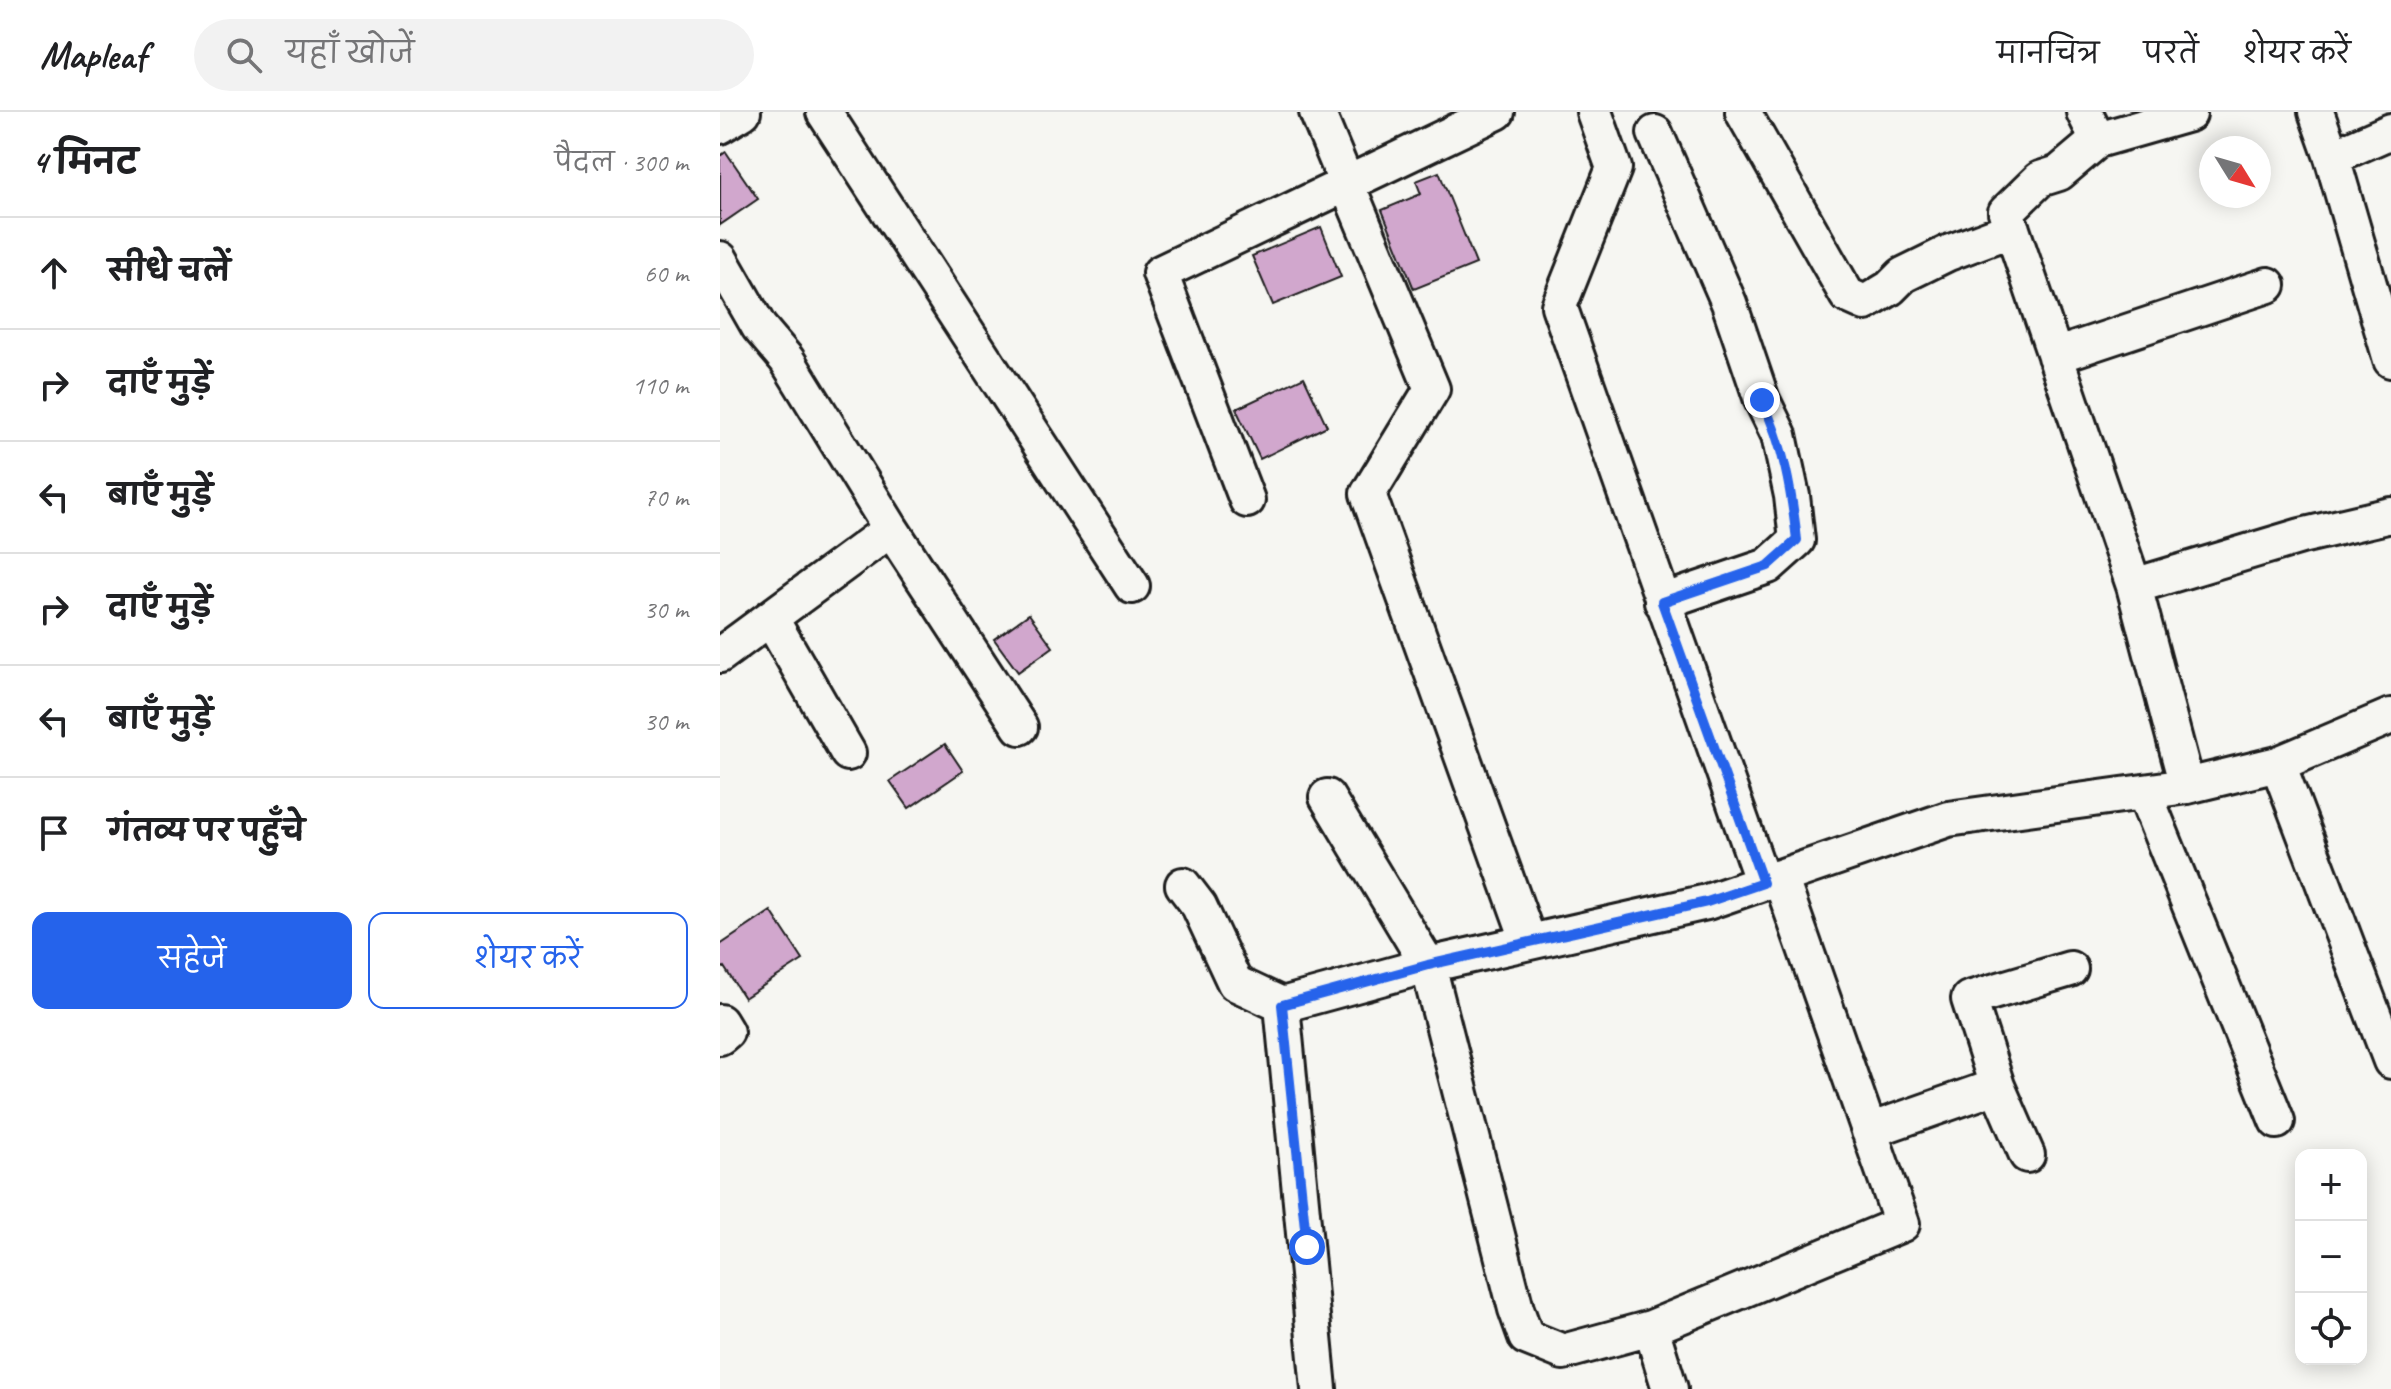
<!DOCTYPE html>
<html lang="hi">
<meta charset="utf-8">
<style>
:root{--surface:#fff;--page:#f2f2f2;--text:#202124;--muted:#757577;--line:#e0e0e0;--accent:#2563eb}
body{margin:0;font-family:Caveat,"Playpen Sans Deva",sans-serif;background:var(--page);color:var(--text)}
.controls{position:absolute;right:24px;bottom:24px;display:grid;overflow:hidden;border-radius:16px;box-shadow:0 4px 20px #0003}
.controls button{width:72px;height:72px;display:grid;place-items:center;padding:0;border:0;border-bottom:2px solid var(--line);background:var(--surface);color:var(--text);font:40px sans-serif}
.compass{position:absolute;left:1479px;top:24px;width:72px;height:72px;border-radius:50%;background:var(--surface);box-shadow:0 4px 20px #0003;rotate:127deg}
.stop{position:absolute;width:24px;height:24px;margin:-18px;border:6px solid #2563eb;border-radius:50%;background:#fff}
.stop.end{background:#2563eb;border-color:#fff;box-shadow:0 2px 8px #0008}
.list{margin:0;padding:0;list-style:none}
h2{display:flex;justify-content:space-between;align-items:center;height:104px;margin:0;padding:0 32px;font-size:34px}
h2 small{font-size:26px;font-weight:400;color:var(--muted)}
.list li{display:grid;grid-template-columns:52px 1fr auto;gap:24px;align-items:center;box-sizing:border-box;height:112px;padding:0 32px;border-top:2px solid var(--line)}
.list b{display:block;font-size:30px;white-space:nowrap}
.list em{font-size:26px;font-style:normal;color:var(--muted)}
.actions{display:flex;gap:16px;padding:24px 32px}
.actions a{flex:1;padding:18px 0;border:2px solid var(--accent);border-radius:16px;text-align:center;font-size:28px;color:var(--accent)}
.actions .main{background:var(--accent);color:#fff}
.icon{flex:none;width:44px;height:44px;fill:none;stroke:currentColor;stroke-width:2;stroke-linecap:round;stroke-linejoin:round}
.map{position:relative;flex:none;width:1671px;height:1277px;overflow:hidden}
header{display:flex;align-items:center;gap:48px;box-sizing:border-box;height:112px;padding:0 40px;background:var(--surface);border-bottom:2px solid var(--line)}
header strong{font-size:38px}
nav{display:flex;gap:44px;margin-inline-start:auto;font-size:28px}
.search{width:560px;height:72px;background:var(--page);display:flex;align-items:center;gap:20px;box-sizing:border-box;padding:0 28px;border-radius:44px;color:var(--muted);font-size:30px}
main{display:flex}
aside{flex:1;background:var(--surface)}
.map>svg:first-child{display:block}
.building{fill:#d1a7cd;stroke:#1c1c1c;stroke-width:2}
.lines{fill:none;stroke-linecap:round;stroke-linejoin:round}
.minor-casing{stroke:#1c1c1c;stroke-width:40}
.minor{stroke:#f6f6f2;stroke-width:34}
.route{stroke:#2563eb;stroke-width:10}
</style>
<header>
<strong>Mapleaf</strong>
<div class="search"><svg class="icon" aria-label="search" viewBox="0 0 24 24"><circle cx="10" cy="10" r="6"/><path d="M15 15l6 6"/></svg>यहाँ खोजें</div>
<nav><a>मानचित्र</a><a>परतें</a><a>शेयर करें</a></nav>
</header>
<main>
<aside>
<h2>4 मिनट<small>पैदल · 300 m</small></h2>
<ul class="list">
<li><svg class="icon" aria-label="ahead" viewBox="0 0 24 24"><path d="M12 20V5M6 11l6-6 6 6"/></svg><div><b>सीधे चलें</b></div><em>60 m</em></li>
<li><svg class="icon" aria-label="right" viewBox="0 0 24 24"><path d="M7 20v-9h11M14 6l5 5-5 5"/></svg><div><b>दाएँ मुड़ें</b></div><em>110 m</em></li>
<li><svg class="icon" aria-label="left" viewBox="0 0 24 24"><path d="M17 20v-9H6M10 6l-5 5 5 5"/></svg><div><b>बाएँ मुड़ें</b></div><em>70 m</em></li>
<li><svg class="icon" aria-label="right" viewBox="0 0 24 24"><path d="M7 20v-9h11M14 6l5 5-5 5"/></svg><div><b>दाएँ मुड़ें</b></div><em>30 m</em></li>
<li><svg class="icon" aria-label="left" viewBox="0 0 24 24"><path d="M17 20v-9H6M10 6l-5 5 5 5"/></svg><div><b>बाएँ मुड़ें</b></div><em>30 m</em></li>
<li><svg class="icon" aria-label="arrive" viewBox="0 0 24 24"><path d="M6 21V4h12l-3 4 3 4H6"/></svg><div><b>गंतव्य पर पहुँचे</b></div></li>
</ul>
<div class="actions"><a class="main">सहेजें</a><a>शेयर करें</a></div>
</aside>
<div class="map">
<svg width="1671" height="1277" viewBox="0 0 1671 1277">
<rect width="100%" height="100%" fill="#f6f6f2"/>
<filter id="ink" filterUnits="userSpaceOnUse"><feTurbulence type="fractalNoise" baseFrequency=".0125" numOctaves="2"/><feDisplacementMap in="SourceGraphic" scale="16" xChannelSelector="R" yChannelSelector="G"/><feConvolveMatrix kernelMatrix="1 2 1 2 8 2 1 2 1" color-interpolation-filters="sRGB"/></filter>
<g filter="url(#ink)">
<!-- building -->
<path class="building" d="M6 40 38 87 0 113V44Z
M719 60 756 152 694 177 662 98 701 82 696 69Z
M601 115 621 165 553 193 532 144Z
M584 265 607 314 540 347 516 297Z
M309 502 333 535 298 560 274 527Z
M225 632 243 659 189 696 170 669Z
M51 799 83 848 24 886 4 855 0 857V833Z"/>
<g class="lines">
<!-- minor casing -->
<g class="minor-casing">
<path id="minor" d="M104 0 412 474
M597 0 712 277 648 382 809 830
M874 0 894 56 839 194 1043 771
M1023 0 1127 183 1145 191 1170 176 1183 163 1228 141 1292 117
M1364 0 1378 28 1339 61 1320 67 1286 100 1414 474 1467 674
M1596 0 1612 45
M0 14 23 0
M1671 19 1612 45 1671 248
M935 21 1009 191 1042 288 1059 323 1072 384 1077 428 1048 454 942 490
M1378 28 1469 2
M0 147 39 215 67 248 171 417 300 615
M1335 244 1548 173
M527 388 440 161 777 0
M1414 474 1581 424 1671 403
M51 507 128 641
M0 543 171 417
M1558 652 1671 949
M1424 680 1557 1009
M607 685 708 853 796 1197 806 1225 843 1240 931 1216 950 1277
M463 773 479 794 515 871 562 893
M0 910 6 920 0 925
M1277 974 1307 1043
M1149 1019 1277 974 1249 887 1350 857
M931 1216 1182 1112 1060 765
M599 1277 562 893 708 853 987 790 1228 707 1467 674 1558 652 1671 604"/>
</g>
<!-- minor -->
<use href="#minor" class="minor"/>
</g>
</g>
<g class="lines" filter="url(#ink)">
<!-- route -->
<path class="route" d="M587 1135 562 893 708 853 987 790 1043 771 942 490 1048 454 1077 428C1071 376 1064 335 1042 288"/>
</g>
</svg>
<div class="controls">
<button>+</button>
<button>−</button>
<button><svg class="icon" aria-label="locate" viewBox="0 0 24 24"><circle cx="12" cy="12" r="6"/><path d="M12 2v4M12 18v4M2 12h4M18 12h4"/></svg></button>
</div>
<svg class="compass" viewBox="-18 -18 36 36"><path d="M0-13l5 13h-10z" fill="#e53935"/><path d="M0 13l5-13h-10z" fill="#757577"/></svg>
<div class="stop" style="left:587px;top:1135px"></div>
<div class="stop end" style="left:1042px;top:288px"></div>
</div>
</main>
